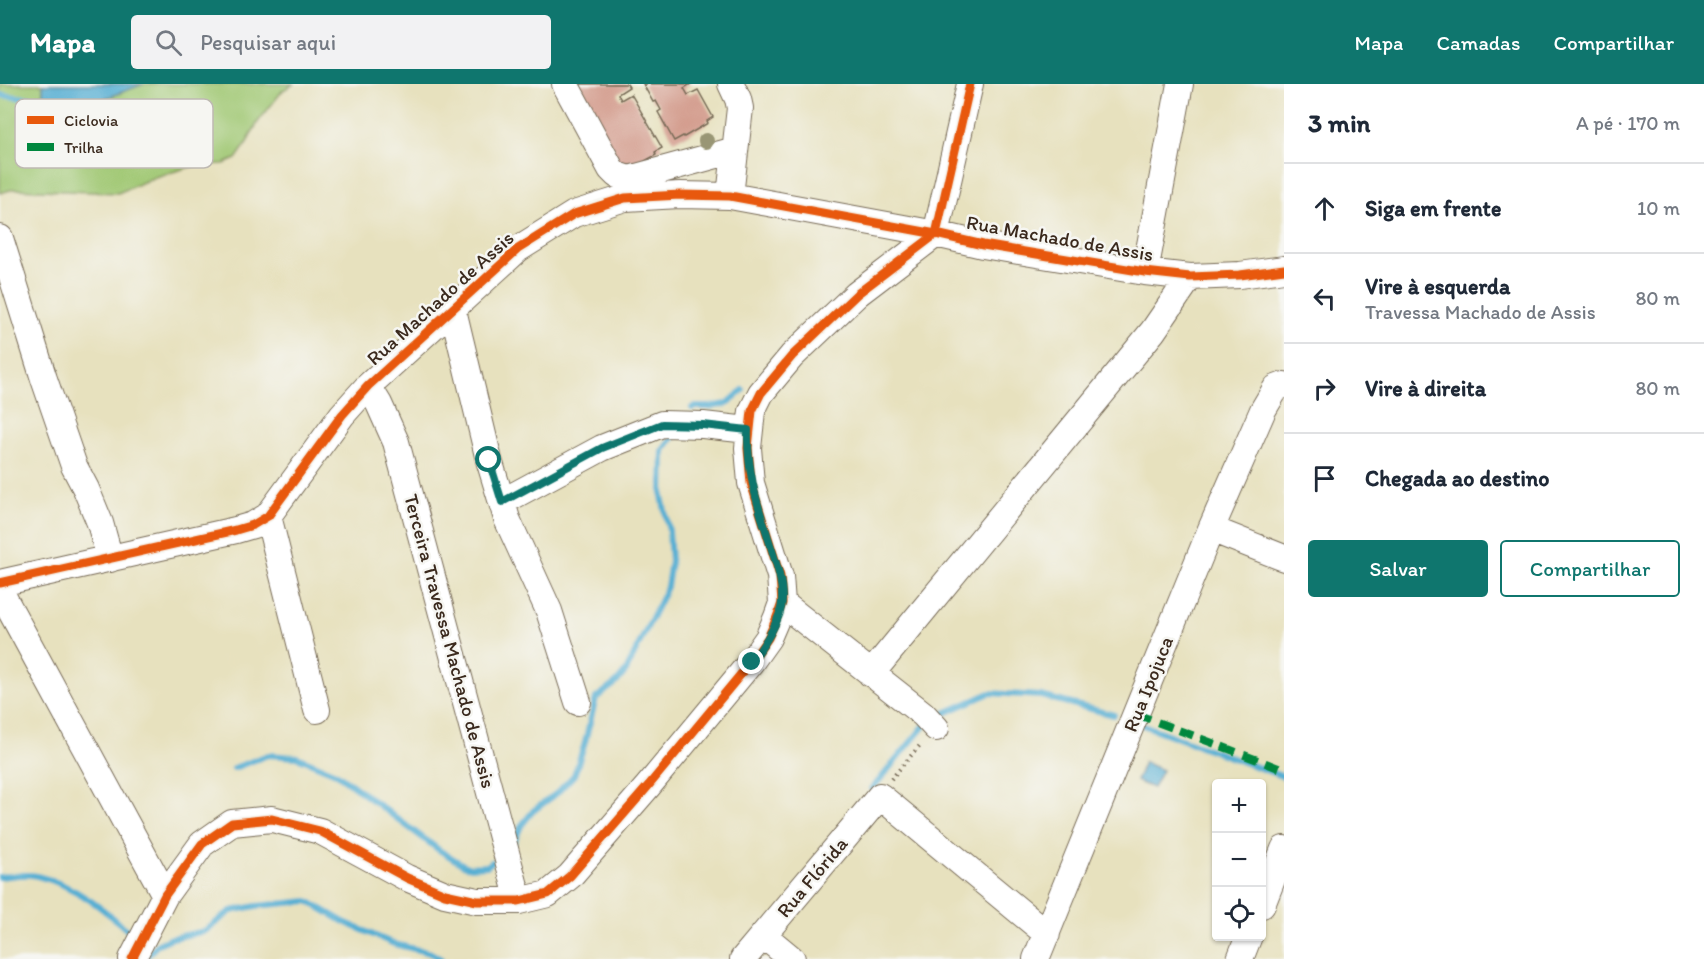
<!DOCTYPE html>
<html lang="pt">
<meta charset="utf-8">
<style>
:root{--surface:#fff;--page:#f2f2f3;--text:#1f2937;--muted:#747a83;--line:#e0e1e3;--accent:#0f766e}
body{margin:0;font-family:Itim,sans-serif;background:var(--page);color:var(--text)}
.controls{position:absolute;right:18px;bottom:18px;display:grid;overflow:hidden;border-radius:6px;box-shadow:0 2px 4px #0004}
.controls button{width:54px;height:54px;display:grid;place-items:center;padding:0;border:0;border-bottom:2px solid var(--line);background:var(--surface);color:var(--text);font:30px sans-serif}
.stop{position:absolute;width:18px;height:18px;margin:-14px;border:4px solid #0f766e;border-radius:50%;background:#fff}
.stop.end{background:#0f766e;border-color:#fff;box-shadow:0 2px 6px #0008}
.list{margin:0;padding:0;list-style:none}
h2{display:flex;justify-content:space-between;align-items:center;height:78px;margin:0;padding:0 24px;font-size:26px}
h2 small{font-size:20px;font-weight:400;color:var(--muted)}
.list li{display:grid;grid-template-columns:39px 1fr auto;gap:18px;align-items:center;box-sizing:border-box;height:90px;padding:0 24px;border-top:2px solid var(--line)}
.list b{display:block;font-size:22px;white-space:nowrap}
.list p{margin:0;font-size:20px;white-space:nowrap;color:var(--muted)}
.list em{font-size:20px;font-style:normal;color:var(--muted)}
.actions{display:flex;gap:12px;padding:18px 24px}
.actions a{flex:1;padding:14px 0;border:2px solid var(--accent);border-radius:6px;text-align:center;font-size:21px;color:var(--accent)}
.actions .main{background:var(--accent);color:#fff}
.icon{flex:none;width:33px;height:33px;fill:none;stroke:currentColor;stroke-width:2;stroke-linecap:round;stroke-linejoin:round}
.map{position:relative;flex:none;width:1284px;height:875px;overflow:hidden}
header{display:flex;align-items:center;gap:36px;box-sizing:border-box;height:84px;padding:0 30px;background:var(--accent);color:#fff}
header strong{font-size:28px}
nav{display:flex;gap:33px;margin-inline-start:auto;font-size:21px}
.search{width:420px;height:54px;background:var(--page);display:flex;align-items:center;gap:15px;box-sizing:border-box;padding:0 21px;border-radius:6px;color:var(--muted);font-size:22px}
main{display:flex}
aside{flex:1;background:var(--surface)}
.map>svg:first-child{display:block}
.green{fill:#a0c873;stroke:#6e7948;stroke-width:1.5}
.water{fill:#56afd3;stroke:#486c78;stroke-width:1.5}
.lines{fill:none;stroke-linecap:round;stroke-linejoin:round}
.stream{stroke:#56afd3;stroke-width:6}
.building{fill:#d49e8f}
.minor-casing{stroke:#776a56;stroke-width:28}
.path{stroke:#776a56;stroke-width:4;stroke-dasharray:1.5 4.5;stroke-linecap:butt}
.minor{stroke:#fff;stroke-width:26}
.quiet{stroke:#00873e;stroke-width:8;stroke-dasharray:15 8;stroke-linecap:butt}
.cycleway-casing{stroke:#f6f6f2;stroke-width:13}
.cycleway{stroke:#e8590c;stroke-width:9}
.tree{fill:#999674}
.route{stroke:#0f766e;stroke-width:8}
.labels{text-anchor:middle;stroke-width:5;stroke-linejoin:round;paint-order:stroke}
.street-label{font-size:20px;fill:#3b2a1e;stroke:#f6f6f2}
.key{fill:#f6f6f2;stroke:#beb9b2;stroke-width:1.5}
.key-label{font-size:16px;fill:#3b2a1e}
</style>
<header>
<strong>Mapa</strong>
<div class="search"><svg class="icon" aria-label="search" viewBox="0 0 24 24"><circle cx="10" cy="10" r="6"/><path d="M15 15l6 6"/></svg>Pesquisar aqui</div>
<nav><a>Mapa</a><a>Camadas</a><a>Compartilhar</a></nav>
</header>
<main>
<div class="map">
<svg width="1284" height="875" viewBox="0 0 1284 875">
<rect width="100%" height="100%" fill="#f6f6f2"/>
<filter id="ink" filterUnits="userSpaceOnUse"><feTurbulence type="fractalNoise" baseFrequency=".0167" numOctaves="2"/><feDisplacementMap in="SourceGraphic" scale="12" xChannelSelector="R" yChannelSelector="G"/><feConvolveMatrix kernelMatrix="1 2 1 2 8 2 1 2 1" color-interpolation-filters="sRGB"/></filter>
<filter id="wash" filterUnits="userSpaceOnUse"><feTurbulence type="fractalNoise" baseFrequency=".008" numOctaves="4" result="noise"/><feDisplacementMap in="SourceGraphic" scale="24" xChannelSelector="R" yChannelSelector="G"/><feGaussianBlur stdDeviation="1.35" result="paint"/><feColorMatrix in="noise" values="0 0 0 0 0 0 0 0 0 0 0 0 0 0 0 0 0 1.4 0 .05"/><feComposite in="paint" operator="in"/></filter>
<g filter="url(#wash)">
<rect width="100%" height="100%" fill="#e7e1be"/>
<!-- green -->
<path class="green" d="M0 0H43V16L92 19 144 0H294L283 6 258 38 245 62 236 75 224 80 197 81 155 93 118 109 14 105 0 109Z"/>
<!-- water -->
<path class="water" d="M43 0H144L92 19 43 16Z
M1144 678 1162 686 1153 704 1136 697Z"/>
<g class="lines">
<!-- stream -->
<path class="stream" d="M0 11 43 16 50 14
M692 324 693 323H709L727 320 743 306
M936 634 947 628 990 609 1041 612 1114 631
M1140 640 1284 693
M234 684 268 671 297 673 336 689 439 766 467 783 487 782 492 778
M872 705 925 641
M513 760 521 742 533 727 557 709 574 691 584 662 596 614 616 599 626 587 667 503 671 477 669 447 662 412 663 366 674 352
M0 793C12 792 26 789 37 792 76 801 108 828 136 854
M144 875 158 860 172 854 205 847 231 827 256 822 308 817 344 838 394 860 431 869 441 875"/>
</g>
<g id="blocks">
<!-- building -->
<path class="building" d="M573 0H627L629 3 618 10 621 16 631 10 662 64 655 68 656 71 632 84 622 87Z
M643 0H691L684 4 688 11 698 6 713 33 707 37 708 39 684 53 683 52 674 57 658 28 661 26 656 17 653 18Z"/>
</g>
</g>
<g filter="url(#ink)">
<use href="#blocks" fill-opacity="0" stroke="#776a56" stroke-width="1.5"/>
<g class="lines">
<!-- minor casing -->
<g class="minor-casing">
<path id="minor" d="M565 0 611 85 617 91 629 95 735 66
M730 112 740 24 738 15 731 0
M0 154 44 295 74 382 86 405 100 439 110 475
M1145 188 1180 0
M453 226 489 376 507 435 549 527 578 618
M368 302 379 320 396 358 519 817
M502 418 602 364 662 340 703 341 748 346
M268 432 317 626
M1211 445 1284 474
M0 499 236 446 253 441 268 432 342 331 368 302 518 165 574 130 625 114 680 111 730 112 936 150 983 161 1145 188 1190 193 1240 191 1284 185
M0 507 165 811
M782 519 923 630 936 644
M871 590 1153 247 1190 193
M1262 821 1284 765
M763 851 792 875
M132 875 165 811 202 760 232 739 272 735 320 747 407 794 445 810 477 817H519L548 810 570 792 649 701 751 578 768 554 777 533 782 519 780 492 751 399 748 364 752 327 761 309 792 272 857 210 936 150 970 0
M743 875 880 712 1047 850
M1036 875 1211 445 1263 326 1276 304 1284 301
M1240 875 1249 852"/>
</g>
<!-- path -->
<path class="path" d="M891 695 921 660"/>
<!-- minor -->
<use href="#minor" class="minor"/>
<!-- quiet -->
<path class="quiet" d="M1136 630 1284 686"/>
<!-- cycleway casing -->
<g class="cycleway-casing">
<path id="cycleway" d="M0 499 236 446 253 441 268 432 342 331 368 302 518 165 574 130 625 114 680 111 730 112 936 150 983 161 1145 188 1190 193 1240 191 1284 185
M132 875 165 811 202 760 232 739 272 735 320 747 407 794 445 810 477 817H519L548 810 570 792 649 701 751 578 768 554 777 533 782 519 780 492 751 399 748 364 752 327 761 309 792 272 857 210 936 150 970 0"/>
</g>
<!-- cycleway -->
<use href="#cycleway" class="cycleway"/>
</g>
<!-- trees -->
<circle class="tree" cx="706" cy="57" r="8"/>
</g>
<g class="lines" filter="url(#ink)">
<!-- route -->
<path class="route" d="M489 376 502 418 602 364 662 340 703 341 748 346C747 385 755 413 767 450 773 471 783 494 782 517 782 535 762 563 752 578"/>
</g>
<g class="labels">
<!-- street labels -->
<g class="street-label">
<text transform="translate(1060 154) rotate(10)" y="7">Rua Machado de Assis</text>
<text transform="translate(440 214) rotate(-42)" y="7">Rua Machado de Assis</text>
<text transform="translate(450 557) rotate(75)" y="7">Terceira Travessa Machado de Assis</text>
<text transform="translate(1148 600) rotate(-68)" y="7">Rua Ipojuca</text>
<text transform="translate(812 793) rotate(-50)" y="7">Rua Flórida</text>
</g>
</g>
<!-- legend -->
<rect x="15" y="15" width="198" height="69" rx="9" class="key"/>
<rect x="27" y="32" width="27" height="8" fill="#e8590c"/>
<rect x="27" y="59" width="27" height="8" fill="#00873e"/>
<g class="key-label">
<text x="64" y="42">Ciclovia</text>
<text x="64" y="69">Trilha</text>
</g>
</svg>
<div class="controls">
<button>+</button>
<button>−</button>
<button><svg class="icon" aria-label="locate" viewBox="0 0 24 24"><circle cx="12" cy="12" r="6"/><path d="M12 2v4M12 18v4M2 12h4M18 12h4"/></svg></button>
</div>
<div class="stop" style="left:489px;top:376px"></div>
<div class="stop end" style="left:752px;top:578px"></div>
</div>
<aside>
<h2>3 min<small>A pé · 170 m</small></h2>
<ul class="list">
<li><svg class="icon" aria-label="ahead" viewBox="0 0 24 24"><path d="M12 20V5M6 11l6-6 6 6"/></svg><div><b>Siga em frente</b></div><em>10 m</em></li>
<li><svg class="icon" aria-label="left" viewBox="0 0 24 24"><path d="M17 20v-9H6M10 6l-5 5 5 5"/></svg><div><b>Vire à esquerda</b><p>Travessa Machado de Assis</p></div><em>80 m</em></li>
<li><svg class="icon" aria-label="right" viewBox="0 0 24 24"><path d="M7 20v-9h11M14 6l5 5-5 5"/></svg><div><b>Vire à direita</b></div><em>80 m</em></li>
<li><svg class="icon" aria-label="arrive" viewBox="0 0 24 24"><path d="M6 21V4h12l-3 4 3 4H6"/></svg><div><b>Chegada ao destino</b></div></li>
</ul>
<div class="actions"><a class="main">Salvar</a><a>Compartilhar</a></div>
</aside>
</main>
